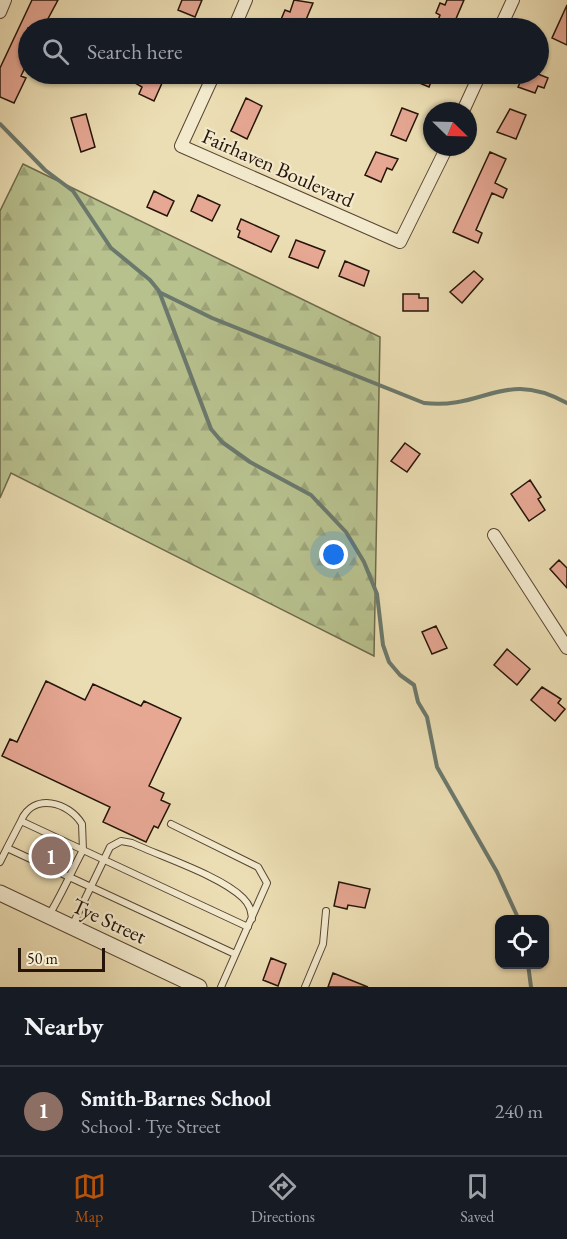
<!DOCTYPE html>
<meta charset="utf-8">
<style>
:root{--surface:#171b24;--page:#242831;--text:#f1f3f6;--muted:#9ea1a6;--line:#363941;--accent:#b45309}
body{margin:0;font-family:"EB Garamond",serif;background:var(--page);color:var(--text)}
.controls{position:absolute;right:18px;bottom:18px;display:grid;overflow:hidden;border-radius:12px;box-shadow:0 2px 4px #0004}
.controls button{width:54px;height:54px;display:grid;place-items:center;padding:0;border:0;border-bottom:2px solid var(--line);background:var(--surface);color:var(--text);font:30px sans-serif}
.compass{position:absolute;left:423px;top:102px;width:54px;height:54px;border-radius:50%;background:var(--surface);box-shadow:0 2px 4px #0004;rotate:113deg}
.scale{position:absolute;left:18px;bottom:15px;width:87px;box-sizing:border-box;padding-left:6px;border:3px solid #251408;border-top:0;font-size:16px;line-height:21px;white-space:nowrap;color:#251408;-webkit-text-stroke:4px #f3eace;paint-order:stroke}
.you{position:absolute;left:334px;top:555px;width:21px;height:21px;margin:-15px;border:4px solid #fff;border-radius:50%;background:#1a73e8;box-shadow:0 0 0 9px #1a73e833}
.badge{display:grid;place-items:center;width:39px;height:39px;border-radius:50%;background:var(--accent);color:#fff;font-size:20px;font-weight:700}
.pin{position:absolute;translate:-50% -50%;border:3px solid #fff;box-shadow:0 2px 6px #0006}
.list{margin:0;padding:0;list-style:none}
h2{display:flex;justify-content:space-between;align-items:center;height:78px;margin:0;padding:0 24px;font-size:26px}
h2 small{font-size:20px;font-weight:400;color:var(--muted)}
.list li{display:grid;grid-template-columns:39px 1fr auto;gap:18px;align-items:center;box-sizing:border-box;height:90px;padding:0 24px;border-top:2px solid var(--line)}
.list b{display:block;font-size:22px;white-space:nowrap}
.list p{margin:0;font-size:20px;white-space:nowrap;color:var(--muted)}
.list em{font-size:20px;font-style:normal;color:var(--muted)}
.icon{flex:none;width:33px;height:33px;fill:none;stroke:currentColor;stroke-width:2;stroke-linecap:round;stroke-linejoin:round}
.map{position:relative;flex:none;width:567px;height:987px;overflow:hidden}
.search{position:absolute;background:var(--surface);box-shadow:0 2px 4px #0004;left:18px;right:18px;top:18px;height:66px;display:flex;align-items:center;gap:15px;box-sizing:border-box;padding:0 21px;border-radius:33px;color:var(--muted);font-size:22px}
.sheet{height:168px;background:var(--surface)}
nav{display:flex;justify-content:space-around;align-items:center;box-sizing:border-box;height:84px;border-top:2px solid var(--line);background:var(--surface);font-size:16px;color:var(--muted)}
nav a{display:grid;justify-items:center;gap:3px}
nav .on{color:var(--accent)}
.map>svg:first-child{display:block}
.forest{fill:url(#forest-firs);stroke:#6e6a4b;stroke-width:1.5}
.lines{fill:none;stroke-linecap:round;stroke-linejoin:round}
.stream{stroke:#6b796d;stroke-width:4}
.building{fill:#e6a793;stroke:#251408;stroke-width:1.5}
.service-casing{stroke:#574633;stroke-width:8}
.minor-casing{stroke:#574633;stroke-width:14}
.tertiary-casing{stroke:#574633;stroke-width:17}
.service{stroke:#f3eace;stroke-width:6}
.minor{stroke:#f3eace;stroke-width:12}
.tertiary{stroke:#f3eace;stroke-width:15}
.labels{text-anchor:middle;stroke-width:4.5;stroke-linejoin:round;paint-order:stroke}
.street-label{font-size:21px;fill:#251408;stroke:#f3eace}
</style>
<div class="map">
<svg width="567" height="987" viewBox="0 0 567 987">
<defs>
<pattern id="forest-firs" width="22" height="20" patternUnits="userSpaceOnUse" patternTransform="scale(1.5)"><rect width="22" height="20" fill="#b7c18e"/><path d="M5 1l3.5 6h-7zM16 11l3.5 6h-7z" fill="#9da579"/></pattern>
</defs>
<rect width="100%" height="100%" fill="#ecdeb4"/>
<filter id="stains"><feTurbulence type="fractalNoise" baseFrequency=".00333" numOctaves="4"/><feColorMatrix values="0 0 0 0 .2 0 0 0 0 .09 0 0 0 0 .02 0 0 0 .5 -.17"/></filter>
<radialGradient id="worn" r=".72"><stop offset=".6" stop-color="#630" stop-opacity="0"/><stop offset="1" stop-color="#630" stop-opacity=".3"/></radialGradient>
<!-- forest -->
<path class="forest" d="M23 164 380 337 374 656 11 473 0 498V211Z"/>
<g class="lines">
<!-- stream -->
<path class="stream" d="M0 124 45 170 73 191 111 248 150 280 159 291 211 429 222 442 250 462 311 495 346 532 364 562 377 594 383 645 389 662 400 675 414 685 418 702 427 717 437 767 497 872 519 920
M159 292 212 318 424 403C485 410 504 368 567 403
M528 964 531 987"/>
</g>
<!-- building -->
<path class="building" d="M32 0H58L43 28H28V61L21 76 26 78 14 103 0 97V68Z
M182 0H202L195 17 178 10Z
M294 0 313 3 303 27 280 22 285 10 290 12Z
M447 0H464L452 28H435L440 15 436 13 440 3 445 5Z
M567 5V45L552 38Z
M139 74H147L163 81 154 101 139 94 142 87 135 83Z
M398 74H434L429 87Z
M524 74H538L548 78 544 88 538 86 535 93 518 87Z
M246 98 262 106 247 139 231 131Z
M402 108 418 114 406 141 391 135Z
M510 109 526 115 516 139 497 132Z
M86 114 95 147 81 152 71 118Z
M376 152 398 159 392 170 387 168 381 182 365 175Z
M490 152 506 159 495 183 507 189 503 198 492 193 476 230 482 233 478 243 453 232Z
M154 191 174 201 167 216 147 207Z
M198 195 220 205 212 221 191 211Z
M241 219 279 236 271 252 238 237 240 231 237 229Z
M296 240 325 251 318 268 289 257Z
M345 261 369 271 364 286 339 276Z
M474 271 483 279 462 303 450 292Z
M403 294H419V298H428V311H403Z
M405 443 420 454 407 472 391 461Z
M530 480 541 497 538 499 545 510 529 521 511 494Z
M559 560 567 568V588L550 569Z
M436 626 447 648 432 654 422 632Z
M507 649 530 669 517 685 494 665Z
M46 681 85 700 93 684 141 706 144 701 181 718 149 786 164 793 161 800 170 804 158 828 154 826 146 842 103 822 110 807 2 756 10 739 17 742Z
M542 687 561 699 558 703 565 709 555 721 531 700Z
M339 882 370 889 365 908 348 905 347 909 334 906Z
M271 958 286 964 278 986 263 980Z
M333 973 368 987H328Z"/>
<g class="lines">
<!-- service casing -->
<g class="service-casing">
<path id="service" d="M21 821C33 792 69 802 82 824L83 850 248 927
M171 824 258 867 267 883 221 987
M0 862 7 848
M49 915C62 894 71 872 83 850L21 821 7 848 235 954
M72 926 110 847 121 841 132 843C162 857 221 876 243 898 250 905 251 910 252 919
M305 987 323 944 326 911"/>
</g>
<!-- minor casing -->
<g class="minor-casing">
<path id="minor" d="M0 12 5 0
M234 28 246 0
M500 28 513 0
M214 74 181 146 400 242 447 147
M463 111 480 74
M494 535 567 648"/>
</g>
<!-- tertiary casing -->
<g class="tertiary-casing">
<path id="tertiary" d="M0 893 199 987"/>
</g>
<!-- service -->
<use href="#service" class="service"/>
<!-- minor -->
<use href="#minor" class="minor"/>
<!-- tertiary -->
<use href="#tertiary" class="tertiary"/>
</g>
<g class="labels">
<!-- street labels -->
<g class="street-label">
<text transform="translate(278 168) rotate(24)" y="7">Fairhaven Boulevard</text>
<text transform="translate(109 921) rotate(25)" y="7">Tye Street</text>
</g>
</g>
<rect width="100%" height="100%" filter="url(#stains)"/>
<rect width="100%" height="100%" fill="url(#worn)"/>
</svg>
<div class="controls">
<button><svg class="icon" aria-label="locate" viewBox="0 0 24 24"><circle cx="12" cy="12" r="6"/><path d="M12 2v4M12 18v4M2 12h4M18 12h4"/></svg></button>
</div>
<svg class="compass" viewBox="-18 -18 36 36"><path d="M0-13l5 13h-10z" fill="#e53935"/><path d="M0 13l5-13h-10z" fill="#9ea1a6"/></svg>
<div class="scale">50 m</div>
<div class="you"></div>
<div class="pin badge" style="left:51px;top:856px;background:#8d6e63">1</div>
<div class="search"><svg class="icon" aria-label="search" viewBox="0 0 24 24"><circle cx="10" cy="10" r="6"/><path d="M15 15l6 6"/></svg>Search here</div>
</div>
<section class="sheet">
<h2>Nearby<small></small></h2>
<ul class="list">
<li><span class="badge" style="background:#8d6e63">1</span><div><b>Smith-Barnes School</b><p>School · Tye Street</p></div><em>240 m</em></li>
</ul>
</section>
<nav>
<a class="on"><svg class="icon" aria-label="map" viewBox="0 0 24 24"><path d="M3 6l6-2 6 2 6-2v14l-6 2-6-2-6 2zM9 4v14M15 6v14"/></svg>Map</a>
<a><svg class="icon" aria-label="directions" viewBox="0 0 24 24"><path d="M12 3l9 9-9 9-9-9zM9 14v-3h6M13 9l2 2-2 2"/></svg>Directions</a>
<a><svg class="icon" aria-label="saved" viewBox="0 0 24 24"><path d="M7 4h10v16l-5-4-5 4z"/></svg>Saved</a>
</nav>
